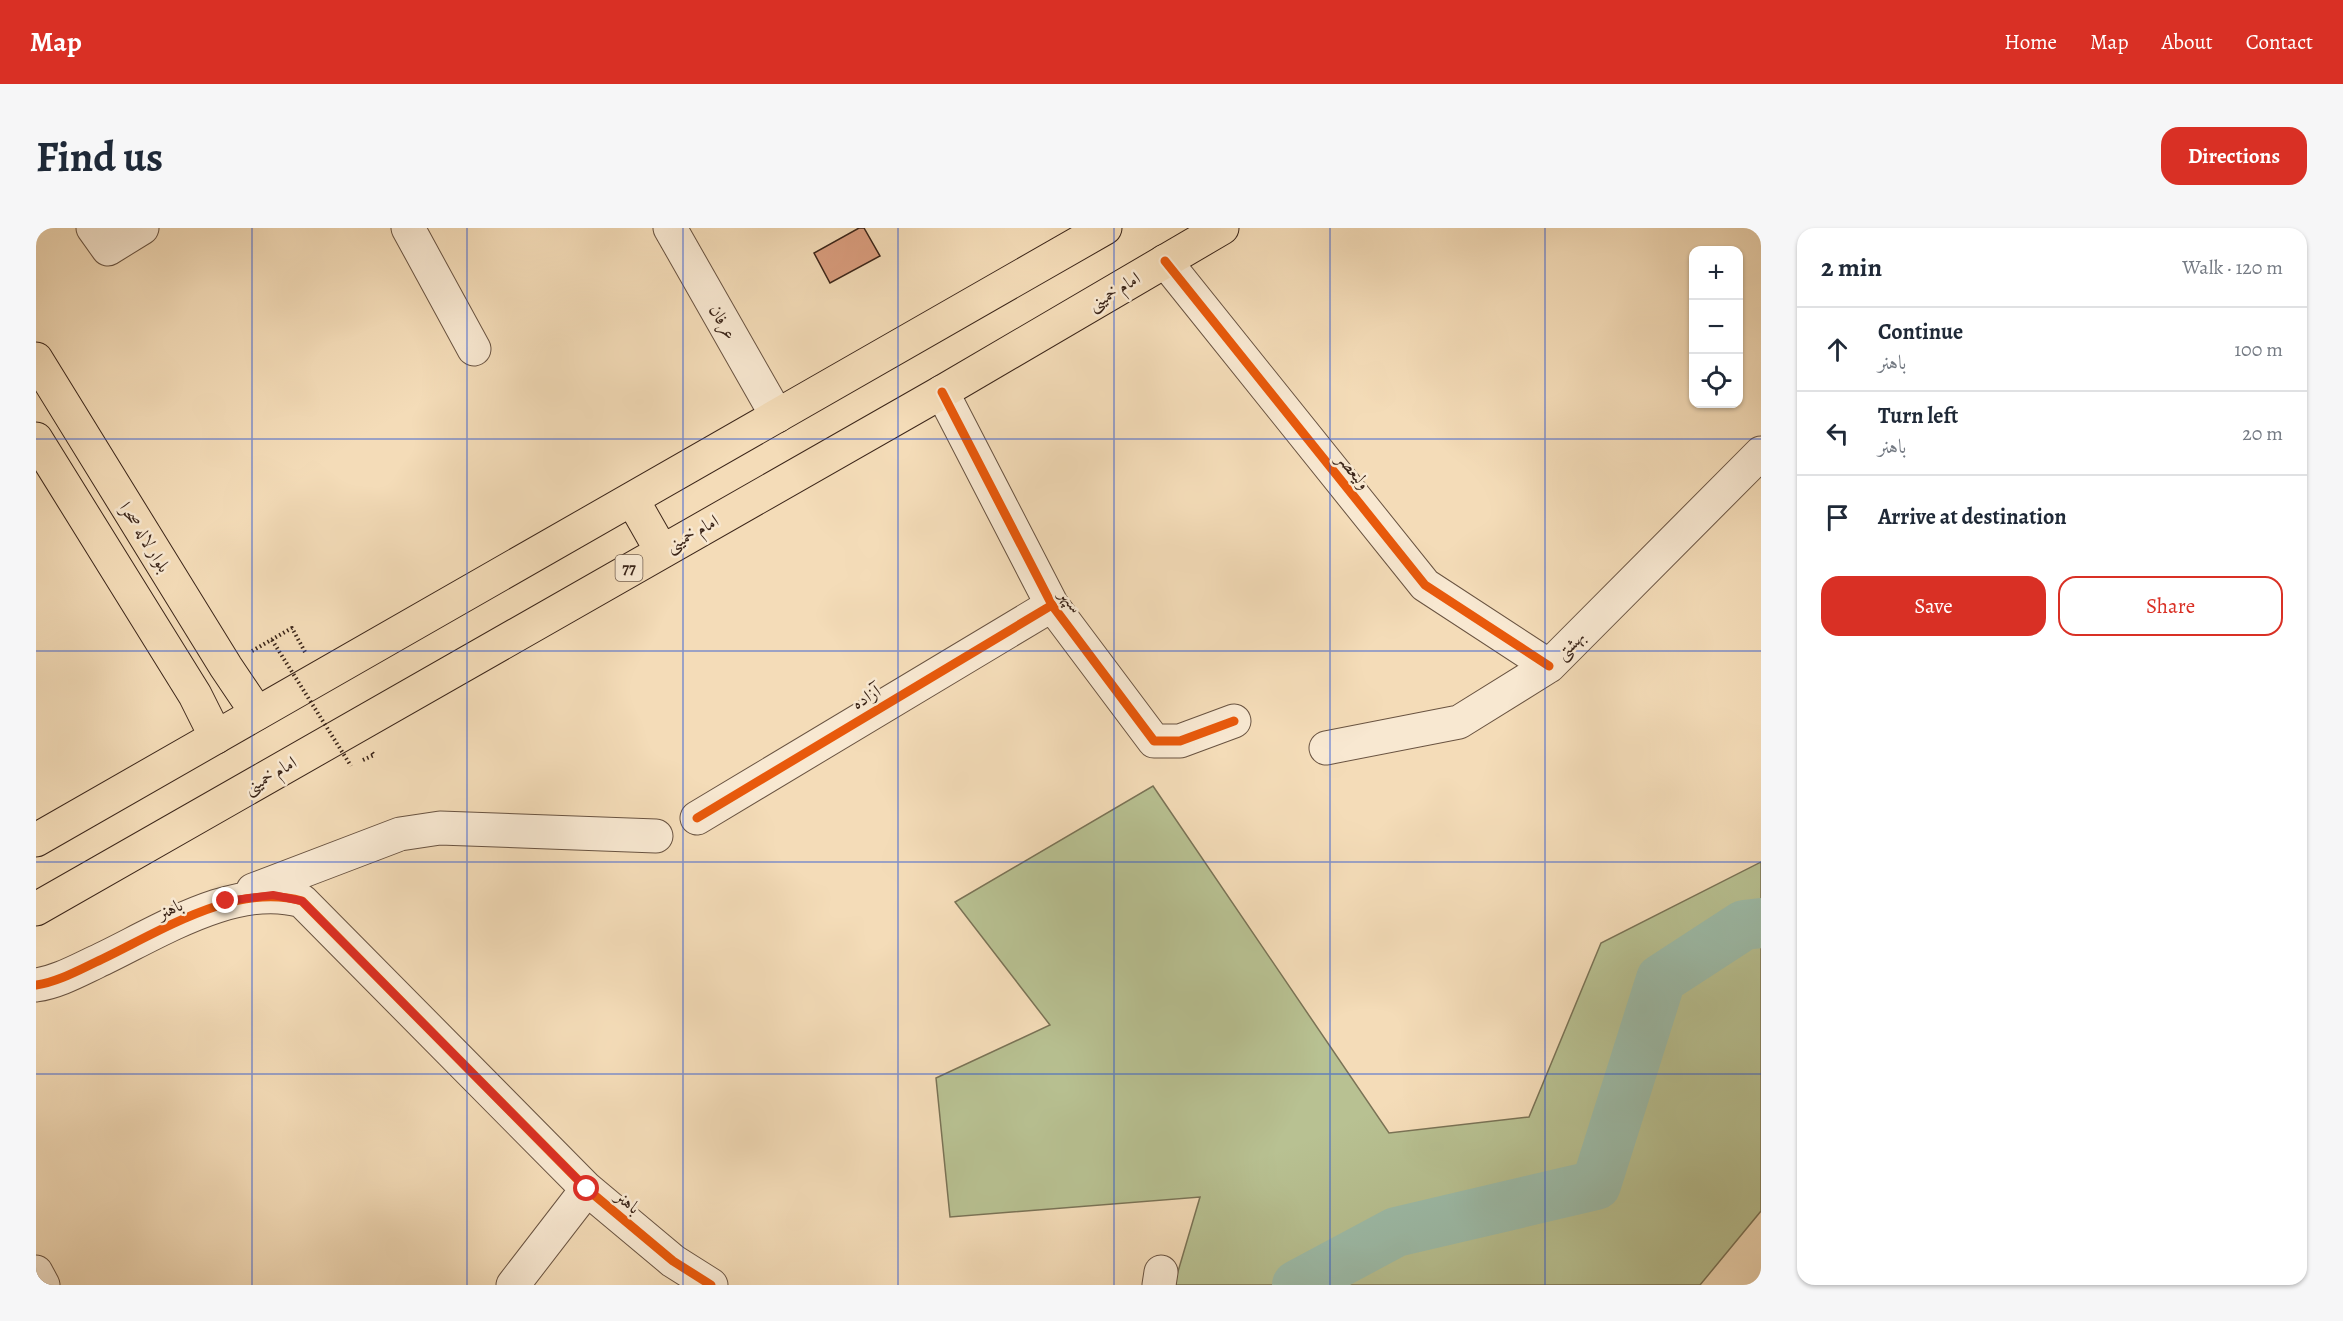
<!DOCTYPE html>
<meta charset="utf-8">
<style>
:root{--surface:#fff;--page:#f6f6f7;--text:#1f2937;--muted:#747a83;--line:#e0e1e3;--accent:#d93025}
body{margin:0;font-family:Alegreya,Amiri,serif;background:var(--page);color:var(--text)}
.controls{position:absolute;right:18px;top:18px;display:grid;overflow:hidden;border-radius:12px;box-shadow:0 2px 4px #0004}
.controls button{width:54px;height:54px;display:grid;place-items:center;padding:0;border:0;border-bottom:2px solid var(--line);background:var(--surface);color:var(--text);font:30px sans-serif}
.stop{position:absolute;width:18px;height:18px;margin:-14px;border:4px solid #d93025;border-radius:50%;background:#fff}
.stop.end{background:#d93025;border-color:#fff;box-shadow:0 2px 6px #0008}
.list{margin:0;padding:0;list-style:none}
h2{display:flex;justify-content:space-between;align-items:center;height:78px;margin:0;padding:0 24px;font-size:26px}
h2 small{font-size:20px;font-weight:400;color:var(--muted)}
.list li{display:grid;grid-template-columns:39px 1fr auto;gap:18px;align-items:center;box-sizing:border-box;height:84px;padding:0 24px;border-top:2px solid var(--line)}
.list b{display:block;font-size:22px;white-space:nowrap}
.list p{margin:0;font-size:20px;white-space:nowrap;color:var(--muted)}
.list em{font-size:20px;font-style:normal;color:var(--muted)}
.actions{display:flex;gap:12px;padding:18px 24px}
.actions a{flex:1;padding:14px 0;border:2px solid var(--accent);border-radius:18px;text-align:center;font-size:21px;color:var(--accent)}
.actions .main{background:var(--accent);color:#fff}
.icon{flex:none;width:33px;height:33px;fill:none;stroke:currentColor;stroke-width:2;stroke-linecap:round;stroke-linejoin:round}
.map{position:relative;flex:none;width:1725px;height:1057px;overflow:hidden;border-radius:18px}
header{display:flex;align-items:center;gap:36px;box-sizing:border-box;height:84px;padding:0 30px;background:var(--accent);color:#fff}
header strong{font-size:28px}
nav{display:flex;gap:33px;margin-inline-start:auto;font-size:21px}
.intro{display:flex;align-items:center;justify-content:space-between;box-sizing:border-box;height:144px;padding:0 36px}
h1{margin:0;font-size:42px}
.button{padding:15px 27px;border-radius:18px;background:var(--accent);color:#fff;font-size:21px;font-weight:700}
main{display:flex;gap:36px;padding:0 36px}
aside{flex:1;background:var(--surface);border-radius:18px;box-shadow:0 2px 4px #0004}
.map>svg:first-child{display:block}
.green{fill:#b8c192;stroke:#7a7356;stroke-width:1.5}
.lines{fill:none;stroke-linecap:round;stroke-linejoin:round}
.river{stroke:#9dbca9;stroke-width:50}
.building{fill:#da9d7e;stroke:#3b2519;stroke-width:1.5}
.minor-casing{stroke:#695341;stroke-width:35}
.major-casing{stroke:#3b2519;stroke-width:35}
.highway-casing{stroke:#3b2519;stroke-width:35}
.path{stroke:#3b2519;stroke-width:4;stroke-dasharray:1.5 3;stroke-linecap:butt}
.minor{stroke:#f8e8d1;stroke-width:33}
.major{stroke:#f4dcb8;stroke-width:33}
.highway{stroke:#f4dcb8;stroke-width:33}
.path-bridge{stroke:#3b2519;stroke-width:4;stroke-dasharray:1.5 3;stroke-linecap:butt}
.cycleway-casing{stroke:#f8e8d1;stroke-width:13}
.cycleway{stroke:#e8590c;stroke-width:9}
.route{stroke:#d93025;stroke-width:8}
.grid{fill:none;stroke:#1d4ed8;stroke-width:1.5;stroke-opacity:0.55}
.labels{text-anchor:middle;stroke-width:5;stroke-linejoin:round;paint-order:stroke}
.shield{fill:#f8e8d1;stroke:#746050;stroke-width:1.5}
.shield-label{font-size:16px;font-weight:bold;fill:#3b2519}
.street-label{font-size:18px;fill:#3b2519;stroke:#f8e8d1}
</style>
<header>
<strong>Map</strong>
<nav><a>Home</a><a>Map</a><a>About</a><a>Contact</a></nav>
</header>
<div class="intro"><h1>Find us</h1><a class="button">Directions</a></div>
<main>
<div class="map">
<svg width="1725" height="1057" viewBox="0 0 1725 1057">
<rect width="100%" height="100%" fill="#f4dcb8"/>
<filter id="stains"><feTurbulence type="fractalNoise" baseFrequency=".00333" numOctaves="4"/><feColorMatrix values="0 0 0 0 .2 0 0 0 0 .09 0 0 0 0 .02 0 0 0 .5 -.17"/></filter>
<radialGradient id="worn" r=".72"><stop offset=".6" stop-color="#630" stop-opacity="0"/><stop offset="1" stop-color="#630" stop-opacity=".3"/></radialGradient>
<!-- green -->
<path class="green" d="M1117 558 1353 905 1493 889 1565 715 1725 634V983L1664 1057H1138L1164 969 914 989 900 850 1014 797 919 674Z"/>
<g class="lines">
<!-- river -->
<path class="river" d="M1261 1057 1360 1004 1560 957 1625 751 1708 697 1725 695"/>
</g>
<!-- building -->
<path class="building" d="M823 0H828L844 28 794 55 778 25Z"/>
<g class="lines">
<!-- minor casing -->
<g class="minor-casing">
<path id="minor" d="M57 0 72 21 106 0
M372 0 438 121
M634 0 741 188
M1129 33 1389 357 1513 438
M906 164 1016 377 1118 513H1144L1198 493
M1290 520 1423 494 1513 438 1725 225
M661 590 1016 377
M217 662 364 606 404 600 620 608
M0 757C21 754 41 743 60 734 120 706 199 653 266 673L551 961 637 1033 675 1057
M0 1044 7 1057
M477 1057 551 961
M1123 1057 1125 1044"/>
</g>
<!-- major casing -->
<g class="major-casing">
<path id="major" d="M0 131 190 439 221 485
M0 211 159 467 180 509"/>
</g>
<!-- highway casing -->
<g class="highway-casing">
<path id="highway" d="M596 271 625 322
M0 612 1069 0
M0 681 906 164 1186 0"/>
</g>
<!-- path -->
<path class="path" d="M216 423 256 400 269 424
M327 532 338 527 335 523"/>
<!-- minor -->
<use href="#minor" class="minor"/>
<!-- major -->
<use href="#major" class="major"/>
<!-- highway -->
<use href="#highway" class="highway"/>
<!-- path-bridge -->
<path class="path-bridge" d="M236 412 315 538"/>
<!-- cycleway casing -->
<g class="cycleway-casing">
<path id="cycleway" d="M1129 33 1389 357 1513 438
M906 164 1016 377 1118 513H1144L1198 493
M661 590 1016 377
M0 757C21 754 41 743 60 734 120 706 199 653 266 673L551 961 637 1033 675 1057"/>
</g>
<!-- cycleway -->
<use href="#cycleway" class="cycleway"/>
</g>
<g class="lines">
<!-- route -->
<path class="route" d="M190 673 237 667 266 673 551 961"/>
</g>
<!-- grid -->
<path class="grid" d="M216 0V1057M431 0V1057M647 0V1057M862 0V1057M1078 0V1057M1294 0V1057M1509 0V1057M0 211H1725M0 423H1725M0 634H1725M0 846H1725"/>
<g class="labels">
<!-- shield labels -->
<rect class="shield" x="579.5" y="327" width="27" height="26" rx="4.5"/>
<g class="shield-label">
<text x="593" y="346">77</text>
</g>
<!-- street labels -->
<g class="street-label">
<text transform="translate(1078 63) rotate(-31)" y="6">امام خمینی</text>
<text transform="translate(687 94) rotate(60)" y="6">عرفان</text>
<text transform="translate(1318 243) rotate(51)" y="6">ولیعصر</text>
<text transform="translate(656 305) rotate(-29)" y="6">امام خمینی</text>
<text transform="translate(109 309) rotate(58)" y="6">بلوار لاله صحرا</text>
<text transform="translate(1035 373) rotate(56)" y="6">سپهر</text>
<text transform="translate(1534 417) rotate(-45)" y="6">بهشتی</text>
<text transform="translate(830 469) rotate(-31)" y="6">آزاده</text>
<text transform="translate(234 547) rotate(-30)" y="6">امام خمینی</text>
<text transform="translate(134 681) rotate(-25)" y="6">باهنر</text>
<text transform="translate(592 974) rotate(40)" y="6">باهنر</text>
</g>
</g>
<rect width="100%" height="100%" filter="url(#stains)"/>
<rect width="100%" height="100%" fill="url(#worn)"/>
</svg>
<div class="controls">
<button>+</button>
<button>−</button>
<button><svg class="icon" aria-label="locate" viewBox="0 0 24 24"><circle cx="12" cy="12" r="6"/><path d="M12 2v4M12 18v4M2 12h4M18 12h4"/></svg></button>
</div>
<div class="stop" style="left:551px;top:961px"></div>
<div class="stop end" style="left:190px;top:673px"></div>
</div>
<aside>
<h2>2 min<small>Walk · 120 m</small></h2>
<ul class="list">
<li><svg class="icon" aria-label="ahead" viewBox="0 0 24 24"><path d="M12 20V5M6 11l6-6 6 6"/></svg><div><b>Continue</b><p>باهنر</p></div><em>100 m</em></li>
<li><svg class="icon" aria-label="left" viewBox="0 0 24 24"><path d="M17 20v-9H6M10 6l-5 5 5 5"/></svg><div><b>Turn left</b><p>باهنر</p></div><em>20 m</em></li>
<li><svg class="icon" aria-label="arrive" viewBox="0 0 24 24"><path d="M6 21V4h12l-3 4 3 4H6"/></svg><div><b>Arrive at destination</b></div></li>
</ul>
<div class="actions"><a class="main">Save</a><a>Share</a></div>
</aside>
</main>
